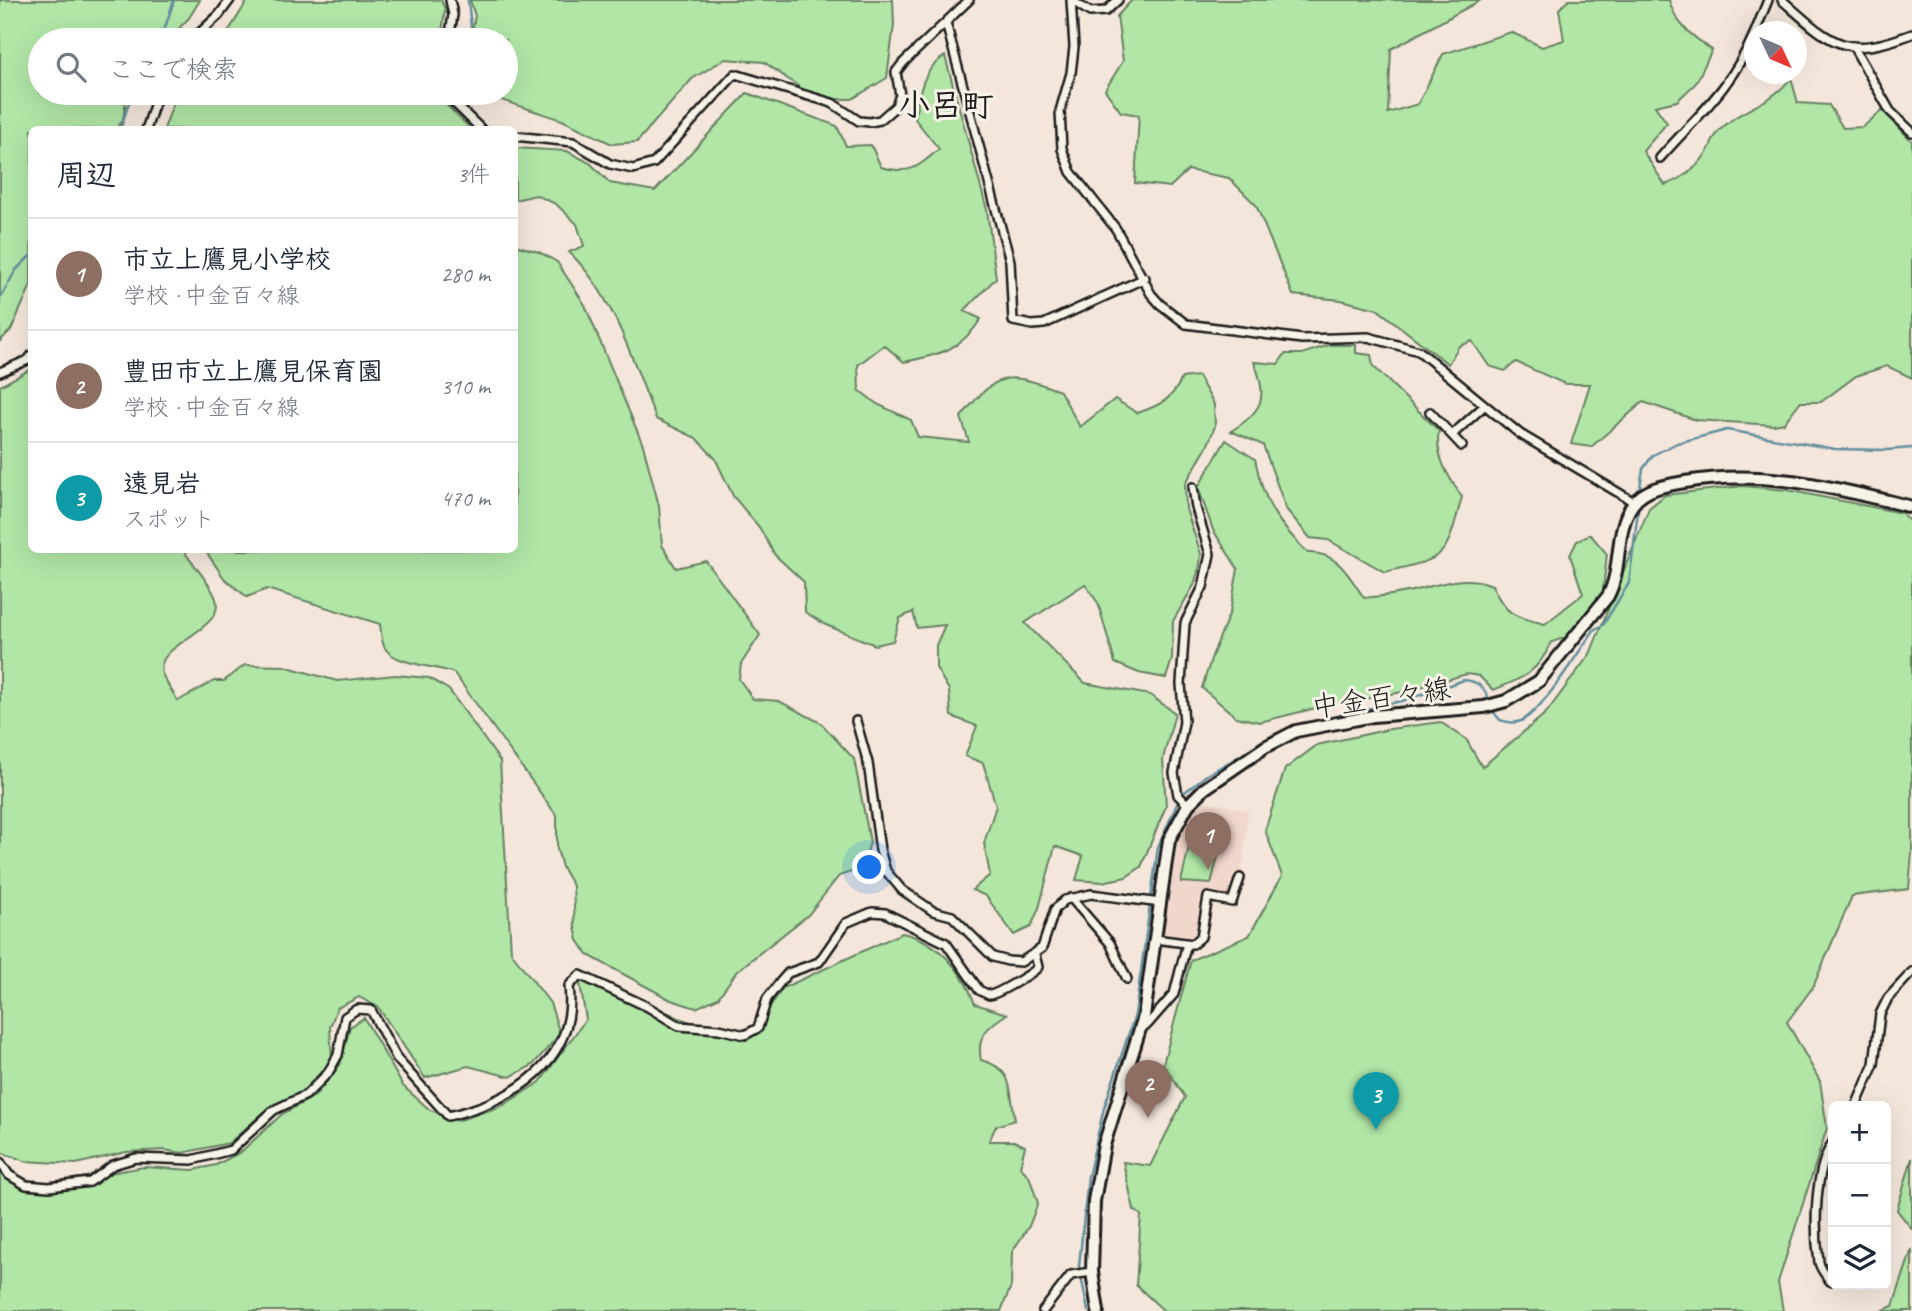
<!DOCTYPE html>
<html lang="ja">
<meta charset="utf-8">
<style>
:root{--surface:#fff;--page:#f6f6f7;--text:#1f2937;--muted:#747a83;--line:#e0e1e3;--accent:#c8321e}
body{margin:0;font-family:Caveat,"Klee One",sans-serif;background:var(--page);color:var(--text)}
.controls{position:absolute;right:21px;bottom:21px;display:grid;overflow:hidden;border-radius:10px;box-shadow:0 7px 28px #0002}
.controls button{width:63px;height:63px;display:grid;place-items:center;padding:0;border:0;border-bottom:2px solid var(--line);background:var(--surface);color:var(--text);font:35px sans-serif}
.compass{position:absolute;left:1744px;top:21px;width:63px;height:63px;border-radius:50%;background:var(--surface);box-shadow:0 7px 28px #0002;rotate:134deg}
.you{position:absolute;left:870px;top:868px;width:24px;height:24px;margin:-18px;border:5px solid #fff;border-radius:50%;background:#1a73e8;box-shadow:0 0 0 10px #1a73e833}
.badge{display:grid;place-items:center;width:46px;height:46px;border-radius:50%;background:var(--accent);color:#fff;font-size:23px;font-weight:700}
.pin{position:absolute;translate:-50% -58px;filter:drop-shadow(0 2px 4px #0008)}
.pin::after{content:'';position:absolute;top:37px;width:24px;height:21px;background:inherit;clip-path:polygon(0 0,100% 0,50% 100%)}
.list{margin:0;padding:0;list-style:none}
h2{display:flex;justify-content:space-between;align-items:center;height:91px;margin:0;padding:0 28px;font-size:30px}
h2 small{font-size:23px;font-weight:400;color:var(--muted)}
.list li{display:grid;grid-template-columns:46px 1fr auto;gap:21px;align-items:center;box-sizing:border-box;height:112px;padding:0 28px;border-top:2px solid var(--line)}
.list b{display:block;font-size:26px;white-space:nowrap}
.list p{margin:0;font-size:23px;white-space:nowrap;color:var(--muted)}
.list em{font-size:23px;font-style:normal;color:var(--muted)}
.icon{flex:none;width:38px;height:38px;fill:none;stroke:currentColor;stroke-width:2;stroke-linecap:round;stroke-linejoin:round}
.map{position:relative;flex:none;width:1912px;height:1311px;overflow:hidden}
.search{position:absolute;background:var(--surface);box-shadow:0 7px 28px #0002;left:28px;top:28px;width:490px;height:77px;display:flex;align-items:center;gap:18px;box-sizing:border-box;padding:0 24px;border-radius:38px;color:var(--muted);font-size:26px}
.panel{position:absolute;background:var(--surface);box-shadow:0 7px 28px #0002;left:28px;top:126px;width:490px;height:427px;border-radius:10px}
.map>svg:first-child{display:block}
.built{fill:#f1d6cb}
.green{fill:#b1e6a7;stroke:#668162;stroke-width:2}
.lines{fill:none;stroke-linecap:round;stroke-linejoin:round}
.stream{stroke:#638f9e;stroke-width:2.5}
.street-casing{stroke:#1c1c1c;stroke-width:12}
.secondary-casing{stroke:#1c1c1c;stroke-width:16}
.street{stroke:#f7f3e8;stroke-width:7}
.secondary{stroke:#f7f3e8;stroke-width:10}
.labels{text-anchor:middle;stroke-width:6;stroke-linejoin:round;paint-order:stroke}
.street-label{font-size:28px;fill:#1c1c1c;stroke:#f7f3e8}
.quarter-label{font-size:32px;font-weight:bold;fill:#1c1c1c;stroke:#f7f3e8}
</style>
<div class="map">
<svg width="1912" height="1311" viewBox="0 0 1912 1311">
<rect width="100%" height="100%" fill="#f4e6db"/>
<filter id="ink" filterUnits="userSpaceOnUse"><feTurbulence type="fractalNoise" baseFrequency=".0143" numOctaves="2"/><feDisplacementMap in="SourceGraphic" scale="14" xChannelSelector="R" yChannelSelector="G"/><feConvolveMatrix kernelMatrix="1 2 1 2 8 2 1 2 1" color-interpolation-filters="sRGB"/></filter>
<g filter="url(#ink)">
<!-- built -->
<path class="built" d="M1201 800 1248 811 1240 894 1236 901 1201 900 1197 935 1191 941 1166 939 1160 935 1176 843 1190 812Z"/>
<!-- green -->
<path class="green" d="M0 0H200L189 18 168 40H40V93H127L123 120 116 129 32 130 31 285 11 330 0 341Z
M248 0H441L445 9 441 40H223Z
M470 0H893L894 25 887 78 852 99H816L764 62 725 59 692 79 637 142 612 144 562 120 480 93H506V40H470L475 16Z
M1132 0H1481L1391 49 1388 113 1418 104 1443 54 1511 32 1542 47 1564 40 1559 9 1569 0H1669C1676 25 1691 35 1712 50L1696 83 1677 101 1655 106 1667 123 1643 151 1665 185C1685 178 1700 166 1710 147 1713 141 1716 133 1721 129 1745 105 1767 108 1791 78L1798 103 1829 105 1843 128 1863 127 1882 110 1912 141V378L1887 366 1856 376 1821 402H1800L1784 423 1774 425 1696 420 1643 402 1591 447 1571 444 1590 384H1565L1516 362 1505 371 1489 366 1472 341 1459 346 1448 364 1377 309 1341 300 1293 295 1256 205 1229 178 1188 170 1170 187 1135 183 1139 115 1121 112 1105 90 1123 61 1117 16Z
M945 56 987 210 996 278 964 311 981 319C961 350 939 355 904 362L884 345 858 365 859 390 877 404 911 420 918 437 969 442 961 417C998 371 1007 371 1060 391L1080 427 1115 399 1137 413C1159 406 1172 400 1182 378L1198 376 1214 404 1215 426 1207 447 1185 484 1186 509 1201 554 1200 565 1194 585 1173 621 1172 659 1166 678 1139 673 1115 663 1098 603 1085 584 1025 623 1085 683 1150 695 1175 713 1163 759 1166 806 1141 867 1126 877 1102 882 1076 880 1083 856 1055 846 1039 908 1031 927 1014 935 986 896 972 890 990 875 984 843 996 806 983 763 965 756 977 726 951 716 949 690 936 668V645L945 625 917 628 913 612 900 618 893 641 875 645 826 625 805 612 804 582 775 555 759 527 733 496 715 458 696 438 656 419C633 362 614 295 569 252L584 246 577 224 556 204 536 195 515 200V148L567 151 590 163 610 183 655 191 747 93 837 126 846 146 871 145 881 167C910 175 917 168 939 149L915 119C919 94 922 69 945 56Z
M177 93H434L471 129H164Z
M515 245 539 252 557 262 585 305 643 445 659 506 662 545 676 568 706 561 760 635 741 664 739 679 753 699 779 701 821 723 854 759 870 842 863 868 839 876 808 915 737 971 718 998 696 1008 671 1000 588 955 578 940 575 927 573 886 562 867 557 849V816L454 673C437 666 390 664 384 646 381 640 381 631 380 624L267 589 247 597 224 578 205 550H514Z
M1329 345H1356V353L1371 355 1373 366 1439 431C1434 455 1449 478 1462 497 1445 560 1448 557 1385 572L1328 540 1310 538 1286 509 1263 445 1231 431C1264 411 1268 396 1254 362L1278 364 1285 354H1302Z
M31 369 32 550H183C192 564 211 583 216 599 226 631 153 644 162 673 165 682 173 692 178 701L214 681H224L245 665 284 666 337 681 395 675 429 678 449 690 500 761 511 952 550 1003 560 1034 533 1065 510 1077 468 1066 425 1078 378 1007 359 997 337 1008 330 1027 332 1059 323 1070 303 1091 263 1113 229 1143 182 1153 164 1150 126 1152 76 1164 25 1161 0 1152V386Z
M1226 440 1255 459C1264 504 1276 521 1308 553 1337 551 1349 576 1364 598 1376 596 1389 596 1402 593 1434 588 1460 572 1492 585 1506 616 1514 616 1545 624L1583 594 1570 555 1577 541 1590 534 1607 554 1602 598 1567 637 1552 642C1537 672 1525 678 1493 690L1479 676 1467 674 1402 692 1320 707 1260 722 1236 717 1202 688 1212 656 1230 612 1238 569 1213 530 1198 487Z
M1743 486 1787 490 1902 513 1912 524V851L1909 889 1852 896 1813 987 1787 1022 1820 1081 1827 1128 1778 1282 1783 1311H1164L1136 1285 1141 1215 1134 1210 1123 1162 1150 1166 1185 1097 1163 1064 1191 960 1249 936 1282 876 1265 830 1285 769 1317 745 1390 729 1440 722 1466 739 1482 767 1546 713 1590 654 1649 508 1665 495Z
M1194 825 1224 832 1211 884 1181 882Z
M902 933C938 940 963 971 975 1004L1007 1014C988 1026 976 1036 981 1060 1015 1069 1009 1089 1015 1120L996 1126 989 1141H1014L1025 1146 1020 1167 1029 1176 1038 1203 1029 1226 1012 1252 1011 1286 1001 1311H0V1169L40 1185 144 1167 193 1170 216 1165 241 1152 281 1115 315 1096 340 1065 350 1027 364 1018 403 1086 430 1110 457 1121 502 1106 540 1082 586 1019 579 978 588 974 679 1018 702 1026 723 1025 750 1035 783 988Z
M1912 1158V1229L1897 1210Z
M1912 1249V1311H1881L1893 1306Z"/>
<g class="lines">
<!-- stream -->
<path class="stream" d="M468 0 471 27 477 40
M161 40 174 0
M120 130 132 93
M0 298 16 270 32 254
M1639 493 1643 469 1653 455 1677 443 1727 430 1835 449 1887 450 1912 448
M1492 710 1500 720C1507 722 1514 724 1521 721 1543 711 1579 650 1595 629L1603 625 1629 583 1639 503
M1309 723 1405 700 1464 680C1479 681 1486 689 1490 703
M1088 1311 1079 1266 1088 1177 1104 1108 1135 1015 1158 847 1181 795 1208 774 1258 746"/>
<!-- street casing -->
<g class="street-casing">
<path id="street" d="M1071 0 1074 47 1071 73 1060 111 1062 149 1071 172 1116 229 1151 294 1160 304 1186 324 1302 339 1368 337 1419 351 1520 434 1634 502
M1071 0 1090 12 1106 11 1118 0
M1782 0C1832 44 1844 60 1912 34
M946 23 1010 261 1013 321 1032 325 1044 324 1145 278
M1755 32 1768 0
M192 40 219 15 230 0
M449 40 453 15 450 0
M1853 46 1890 111 1912 132
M444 93 482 130
M146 130 158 93
M514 136 573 142 610 164 633 169 654 163 735 74 832 103 859 121 870 122 880 120 896 106 900 95 896 72 903 63 969 0
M1660 158C1699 114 1731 89 1755 32
M0 372 28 360 32 355
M1430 412 1462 446
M1453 434 1484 406
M856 721 868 763 880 850 886 871 902 890 933 911 952 916 993 957 1008 961 1021 962 1042 948 1055 909 1065 900 1091 894 1161 903
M1188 805 1178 795 1174 773 1184 722 1181 684 1185 623 1203 587 1210 554 1196 508 1193 487
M1071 898 1110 943 1127 979
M1155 939 1193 944 1201 937 1208 897 1232 902 1240 878
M1142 1024 1147 1025 1174 994 1187 943
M1856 1106 1874 1064 1880 1014 1888 998 1912 972
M0 1162 9 1175 26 1185 49 1187 90 1182 113 1165 136 1158 192 1160 231 1150 274 1110 306 1095 328 1073 338 1055 345 1017 357 1009 371 1010 397 1059 448 1116C513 1101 578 1061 569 986L580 975 648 1007 679 1026 719 1029 745 1035 758 1028 767 999 781 981 788 973 819 962 846 923 872 912 885 913 946 943 979 990 989 995C996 995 1035 972 1038 967L1035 955
M1830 1281C1826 1275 1820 1269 1819 1262 1814 1228 1814 1170 1833 1142
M1043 1311 1071 1275 1092 1272"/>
</g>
<!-- secondary casing -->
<g class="secondary-casing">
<path id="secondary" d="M1098 1311 1092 1272 1094 1201 1104 1145 1144 1016 1169 840 1188 805 1204 789 1265 747 1296 731 1373 716 1484 707 1506 701 1539 681 1608 596C1623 568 1614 530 1633 504 1645 488 1667 485 1685 482 1764 468 1836 488 1912 507"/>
</g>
<!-- street -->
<use href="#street" class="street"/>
<!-- secondary -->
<use href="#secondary" class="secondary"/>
</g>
</g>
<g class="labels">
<!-- street labels -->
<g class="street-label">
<text transform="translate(1381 697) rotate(-8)" y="10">中金百々線</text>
</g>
<!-- quarter labels -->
<g class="quarter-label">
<text x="946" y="116">小呂町</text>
</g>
</g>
</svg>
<div class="controls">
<button>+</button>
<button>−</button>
<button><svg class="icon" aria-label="layers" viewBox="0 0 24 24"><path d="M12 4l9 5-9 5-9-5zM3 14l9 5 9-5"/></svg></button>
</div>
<svg class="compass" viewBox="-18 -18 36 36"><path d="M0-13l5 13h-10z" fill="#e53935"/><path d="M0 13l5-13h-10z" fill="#747a83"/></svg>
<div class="you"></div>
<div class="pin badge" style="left:1208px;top:870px;background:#8d6e63">1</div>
<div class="pin badge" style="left:1148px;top:1118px;background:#8d6e63">2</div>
<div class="pin badge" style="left:1376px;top:1130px;background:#0f9aa8">3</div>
<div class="search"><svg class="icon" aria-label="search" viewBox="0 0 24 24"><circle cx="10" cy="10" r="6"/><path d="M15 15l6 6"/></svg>ここで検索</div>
<section class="panel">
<h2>周辺<small>3件</small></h2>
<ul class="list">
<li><span class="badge" style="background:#8d6e63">1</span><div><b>市立上鷹見小学校</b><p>学校 · 中金百々線</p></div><em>280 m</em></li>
<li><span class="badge" style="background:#8d6e63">2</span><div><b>豊田市立上鷹見保育園</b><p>学校 · 中金百々線</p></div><em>310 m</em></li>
<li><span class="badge" style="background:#0f9aa8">3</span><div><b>遠見岩</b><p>スポット</p></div><em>470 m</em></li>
</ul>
</section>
</div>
